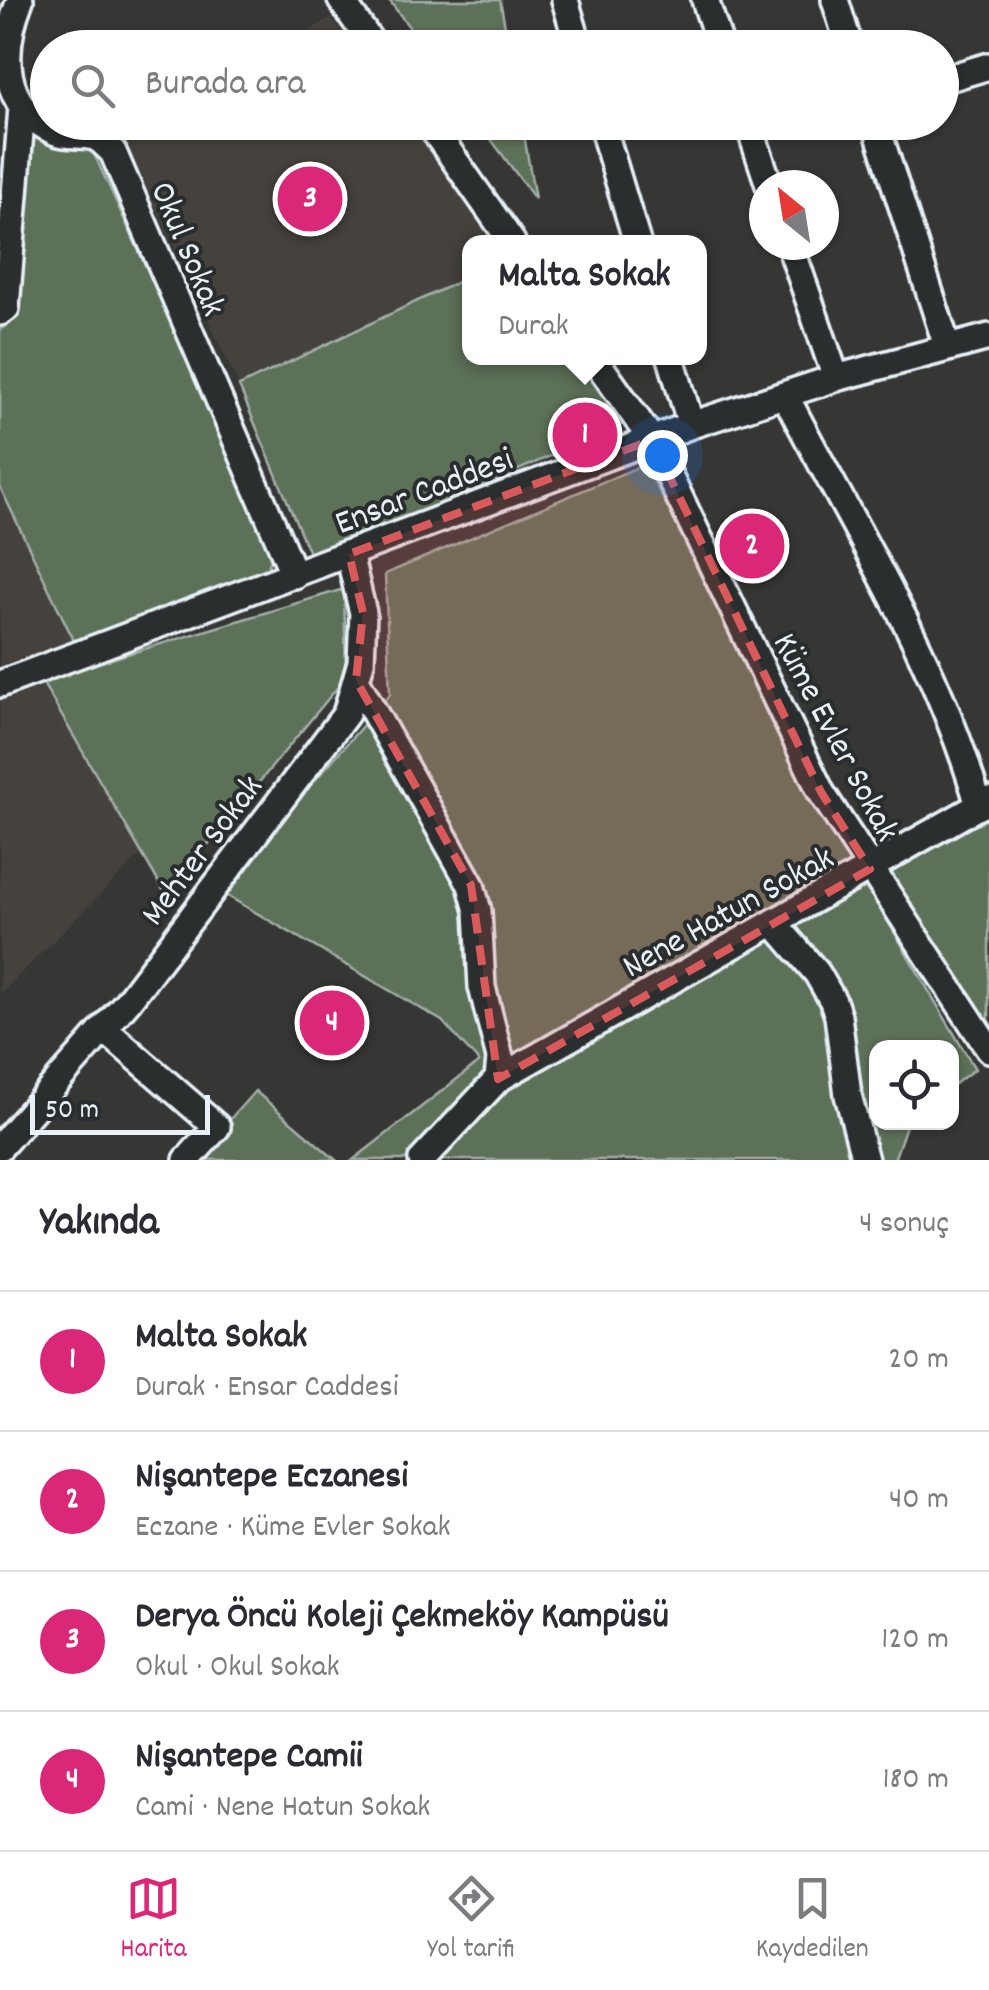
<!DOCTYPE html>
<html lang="tr">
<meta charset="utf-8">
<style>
:root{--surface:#fff;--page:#f2f2f3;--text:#2b2b33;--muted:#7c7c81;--line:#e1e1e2;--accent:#db2777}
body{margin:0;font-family:Dekko,sans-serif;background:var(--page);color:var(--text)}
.controls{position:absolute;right:30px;bottom:30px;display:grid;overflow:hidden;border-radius:20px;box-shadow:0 2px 8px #0004}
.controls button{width:90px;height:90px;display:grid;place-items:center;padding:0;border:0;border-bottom:2px solid var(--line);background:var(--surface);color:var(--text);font:50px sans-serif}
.compass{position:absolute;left:749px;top:170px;width:90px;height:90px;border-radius:50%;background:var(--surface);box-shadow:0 2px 8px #0004;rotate:330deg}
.scale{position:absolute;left:30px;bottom:25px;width:180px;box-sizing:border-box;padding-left:10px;border:5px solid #e8f1f8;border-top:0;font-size:28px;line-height:35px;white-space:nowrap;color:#e8f1f8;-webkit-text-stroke:8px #2a2d2e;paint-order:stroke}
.you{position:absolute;left:662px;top:455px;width:35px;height:35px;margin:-25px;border:8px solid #fff;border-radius:50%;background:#1a73e8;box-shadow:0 0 0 15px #1a73e833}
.badge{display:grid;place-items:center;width:65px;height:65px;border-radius:50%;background:var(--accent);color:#fff;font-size:32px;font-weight:700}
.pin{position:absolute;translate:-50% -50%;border:5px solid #fff;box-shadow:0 2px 10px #0006}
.popup{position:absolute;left:462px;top:235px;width:245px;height:130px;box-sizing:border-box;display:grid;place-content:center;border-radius:20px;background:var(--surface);filter:drop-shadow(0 2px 8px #0005);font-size:32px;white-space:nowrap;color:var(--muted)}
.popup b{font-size:38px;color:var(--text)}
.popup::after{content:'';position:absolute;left:50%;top:100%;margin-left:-20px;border:20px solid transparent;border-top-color:var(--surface)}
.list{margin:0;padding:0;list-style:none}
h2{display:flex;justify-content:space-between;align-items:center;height:130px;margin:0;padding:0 40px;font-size:42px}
h2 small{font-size:32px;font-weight:400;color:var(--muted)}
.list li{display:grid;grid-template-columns:65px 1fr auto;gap:30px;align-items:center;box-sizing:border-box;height:140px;padding:0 40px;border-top:2px solid var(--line)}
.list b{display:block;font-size:38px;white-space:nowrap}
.list p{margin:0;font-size:32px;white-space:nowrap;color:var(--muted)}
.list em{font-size:32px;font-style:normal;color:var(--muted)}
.icon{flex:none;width:55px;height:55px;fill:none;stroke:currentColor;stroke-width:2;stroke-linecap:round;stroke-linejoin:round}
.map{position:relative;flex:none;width:989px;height:1160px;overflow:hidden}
.search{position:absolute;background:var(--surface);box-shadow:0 2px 8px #0004;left:30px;right:30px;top:30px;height:110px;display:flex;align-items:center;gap:25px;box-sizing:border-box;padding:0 35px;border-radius:55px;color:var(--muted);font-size:38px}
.sheet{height:690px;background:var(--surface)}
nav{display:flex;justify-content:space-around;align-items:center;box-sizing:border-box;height:140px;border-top:2px solid var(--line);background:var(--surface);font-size:28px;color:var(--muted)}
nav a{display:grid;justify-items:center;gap:5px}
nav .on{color:var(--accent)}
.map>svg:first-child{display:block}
.built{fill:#45433d}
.green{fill:#5d6f59;stroke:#a2b0a8;stroke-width:2.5}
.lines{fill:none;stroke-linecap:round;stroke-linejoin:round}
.minor-casing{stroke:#e8f1f8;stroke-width:32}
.minor{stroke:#2a2d2e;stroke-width:25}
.marked{fill:#da5a5c;fill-opacity:0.2;stroke:#da5a5c;stroke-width:8;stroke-dasharray:20 12;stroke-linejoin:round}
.labels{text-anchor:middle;stroke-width:8;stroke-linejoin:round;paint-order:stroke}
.street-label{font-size:35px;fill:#e8f1f8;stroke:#2a2d2e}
</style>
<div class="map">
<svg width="989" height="1160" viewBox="0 0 989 1160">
<rect width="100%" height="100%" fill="#363735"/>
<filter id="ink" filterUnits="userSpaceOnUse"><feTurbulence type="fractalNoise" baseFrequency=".01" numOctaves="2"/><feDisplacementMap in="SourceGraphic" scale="20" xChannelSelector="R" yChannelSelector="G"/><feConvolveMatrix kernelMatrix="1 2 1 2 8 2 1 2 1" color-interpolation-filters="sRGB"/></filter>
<g filter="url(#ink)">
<!-- built -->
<path class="built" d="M331 18 353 47H282Z
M157 123H409L500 242H470V276L239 386 125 141Z
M0 487 74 641 0 665Z
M41 680 142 853 0 994V691Z"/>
<!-- green -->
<path class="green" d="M389 0H500L509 47H424Z
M479 123H522L535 199Z
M31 133 88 141 275 545 265 577 163 608 74 641 0 487V330L18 316Z
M470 276V358H581L626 423 312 560 239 386Z
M645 464 845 849 975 1069 952 1086V1048H876V1122L907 1123 894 1160H353L479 1062 442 1021 219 891 390 694 385 574Z
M344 589 346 677 166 895 41 680Z
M989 786V1036L874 854Z
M255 1091 336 1160H194Z"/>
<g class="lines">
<!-- minor casing -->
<g class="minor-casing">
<path id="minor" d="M20 0C0 51 0 108 56 132 68 137 82 133 94 137 101 139 108 148 113 152L294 575
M341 0 375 48
M565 0 579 48
M705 0 721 48
M835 0 850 48
M942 80 989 66
M428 122 512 242
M601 122 637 242
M748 122 769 185
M875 122 947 346
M790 245 836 378
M0 312 6 308 22 107
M594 358 652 440 821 792 989 1049
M671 358 691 425
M785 395C854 529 938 660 979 806
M356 680 471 885 478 911 482 987 500 1058 498 1079 422 1160
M0 684 691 425 836 378 989 337
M774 923 817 973 833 1001 838 1016 848 1095 865 1160
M104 1029 217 1127 187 1160
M498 1079 989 800
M0 1147 128 1001 346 714 361 662 363 613 349 554"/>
</g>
<!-- minor -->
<use href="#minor" class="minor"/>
</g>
</g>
<!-- marked area -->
<path class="marked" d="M652 440 821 792 870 869 498 1079 471 885 356 680 363 613 349 554Z"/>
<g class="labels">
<!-- street labels -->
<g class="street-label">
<text transform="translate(190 248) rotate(67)" y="12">Okul Sokak</text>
<text transform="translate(423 489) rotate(-21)" y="12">Ensar Caddesi</text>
<text transform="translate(838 736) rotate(62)" y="12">Küme Evler Sokak</text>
<text transform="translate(200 849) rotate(-53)" y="12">Mehter Sokak</text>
<text transform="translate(727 910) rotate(-29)" y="12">Nene Hatun Sokak</text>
</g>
</g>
</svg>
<div class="controls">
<button><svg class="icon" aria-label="locate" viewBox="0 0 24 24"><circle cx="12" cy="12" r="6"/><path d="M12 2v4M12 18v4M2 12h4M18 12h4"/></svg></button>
</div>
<svg class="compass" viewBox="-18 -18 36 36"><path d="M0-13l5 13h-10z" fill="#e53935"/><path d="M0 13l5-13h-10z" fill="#7c7c81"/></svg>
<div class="scale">50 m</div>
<div class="you"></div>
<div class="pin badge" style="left:585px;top:435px">1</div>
<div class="popup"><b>Malta Sokak</b>Durak</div>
<div class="pin badge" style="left:752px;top:546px">2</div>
<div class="pin badge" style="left:310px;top:199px">3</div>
<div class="pin badge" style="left:332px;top:1023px">4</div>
<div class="search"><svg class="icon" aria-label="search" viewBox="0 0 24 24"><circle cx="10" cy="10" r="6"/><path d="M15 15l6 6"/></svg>Burada ara</div>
</div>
<section class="sheet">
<h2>Yakında<small>4 sonuç</small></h2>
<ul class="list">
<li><span class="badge">1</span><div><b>Malta Sokak</b><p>Durak · Ensar Caddesi</p></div><em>20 m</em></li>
<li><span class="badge">2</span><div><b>Nişantepe Eczanesi</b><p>Eczane · Küme Evler Sokak</p></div><em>40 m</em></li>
<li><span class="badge">3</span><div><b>Derya Öncü Koleji Çekmeköy Kampüsü</b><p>Okul · Okul Sokak</p></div><em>120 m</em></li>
<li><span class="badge">4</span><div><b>Nişantepe Camii</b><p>Cami · Nene Hatun Sokak</p></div><em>180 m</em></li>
</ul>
</section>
<nav>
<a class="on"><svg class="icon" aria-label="map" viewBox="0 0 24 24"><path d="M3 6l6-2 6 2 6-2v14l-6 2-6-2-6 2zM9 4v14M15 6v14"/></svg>Harita</a>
<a><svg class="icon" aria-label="directions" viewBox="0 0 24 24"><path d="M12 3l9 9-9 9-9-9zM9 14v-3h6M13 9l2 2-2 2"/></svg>Yol tarifi</a>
<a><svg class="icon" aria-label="saved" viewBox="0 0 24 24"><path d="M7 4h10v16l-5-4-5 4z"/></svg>Kaydedilen</a>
</nav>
